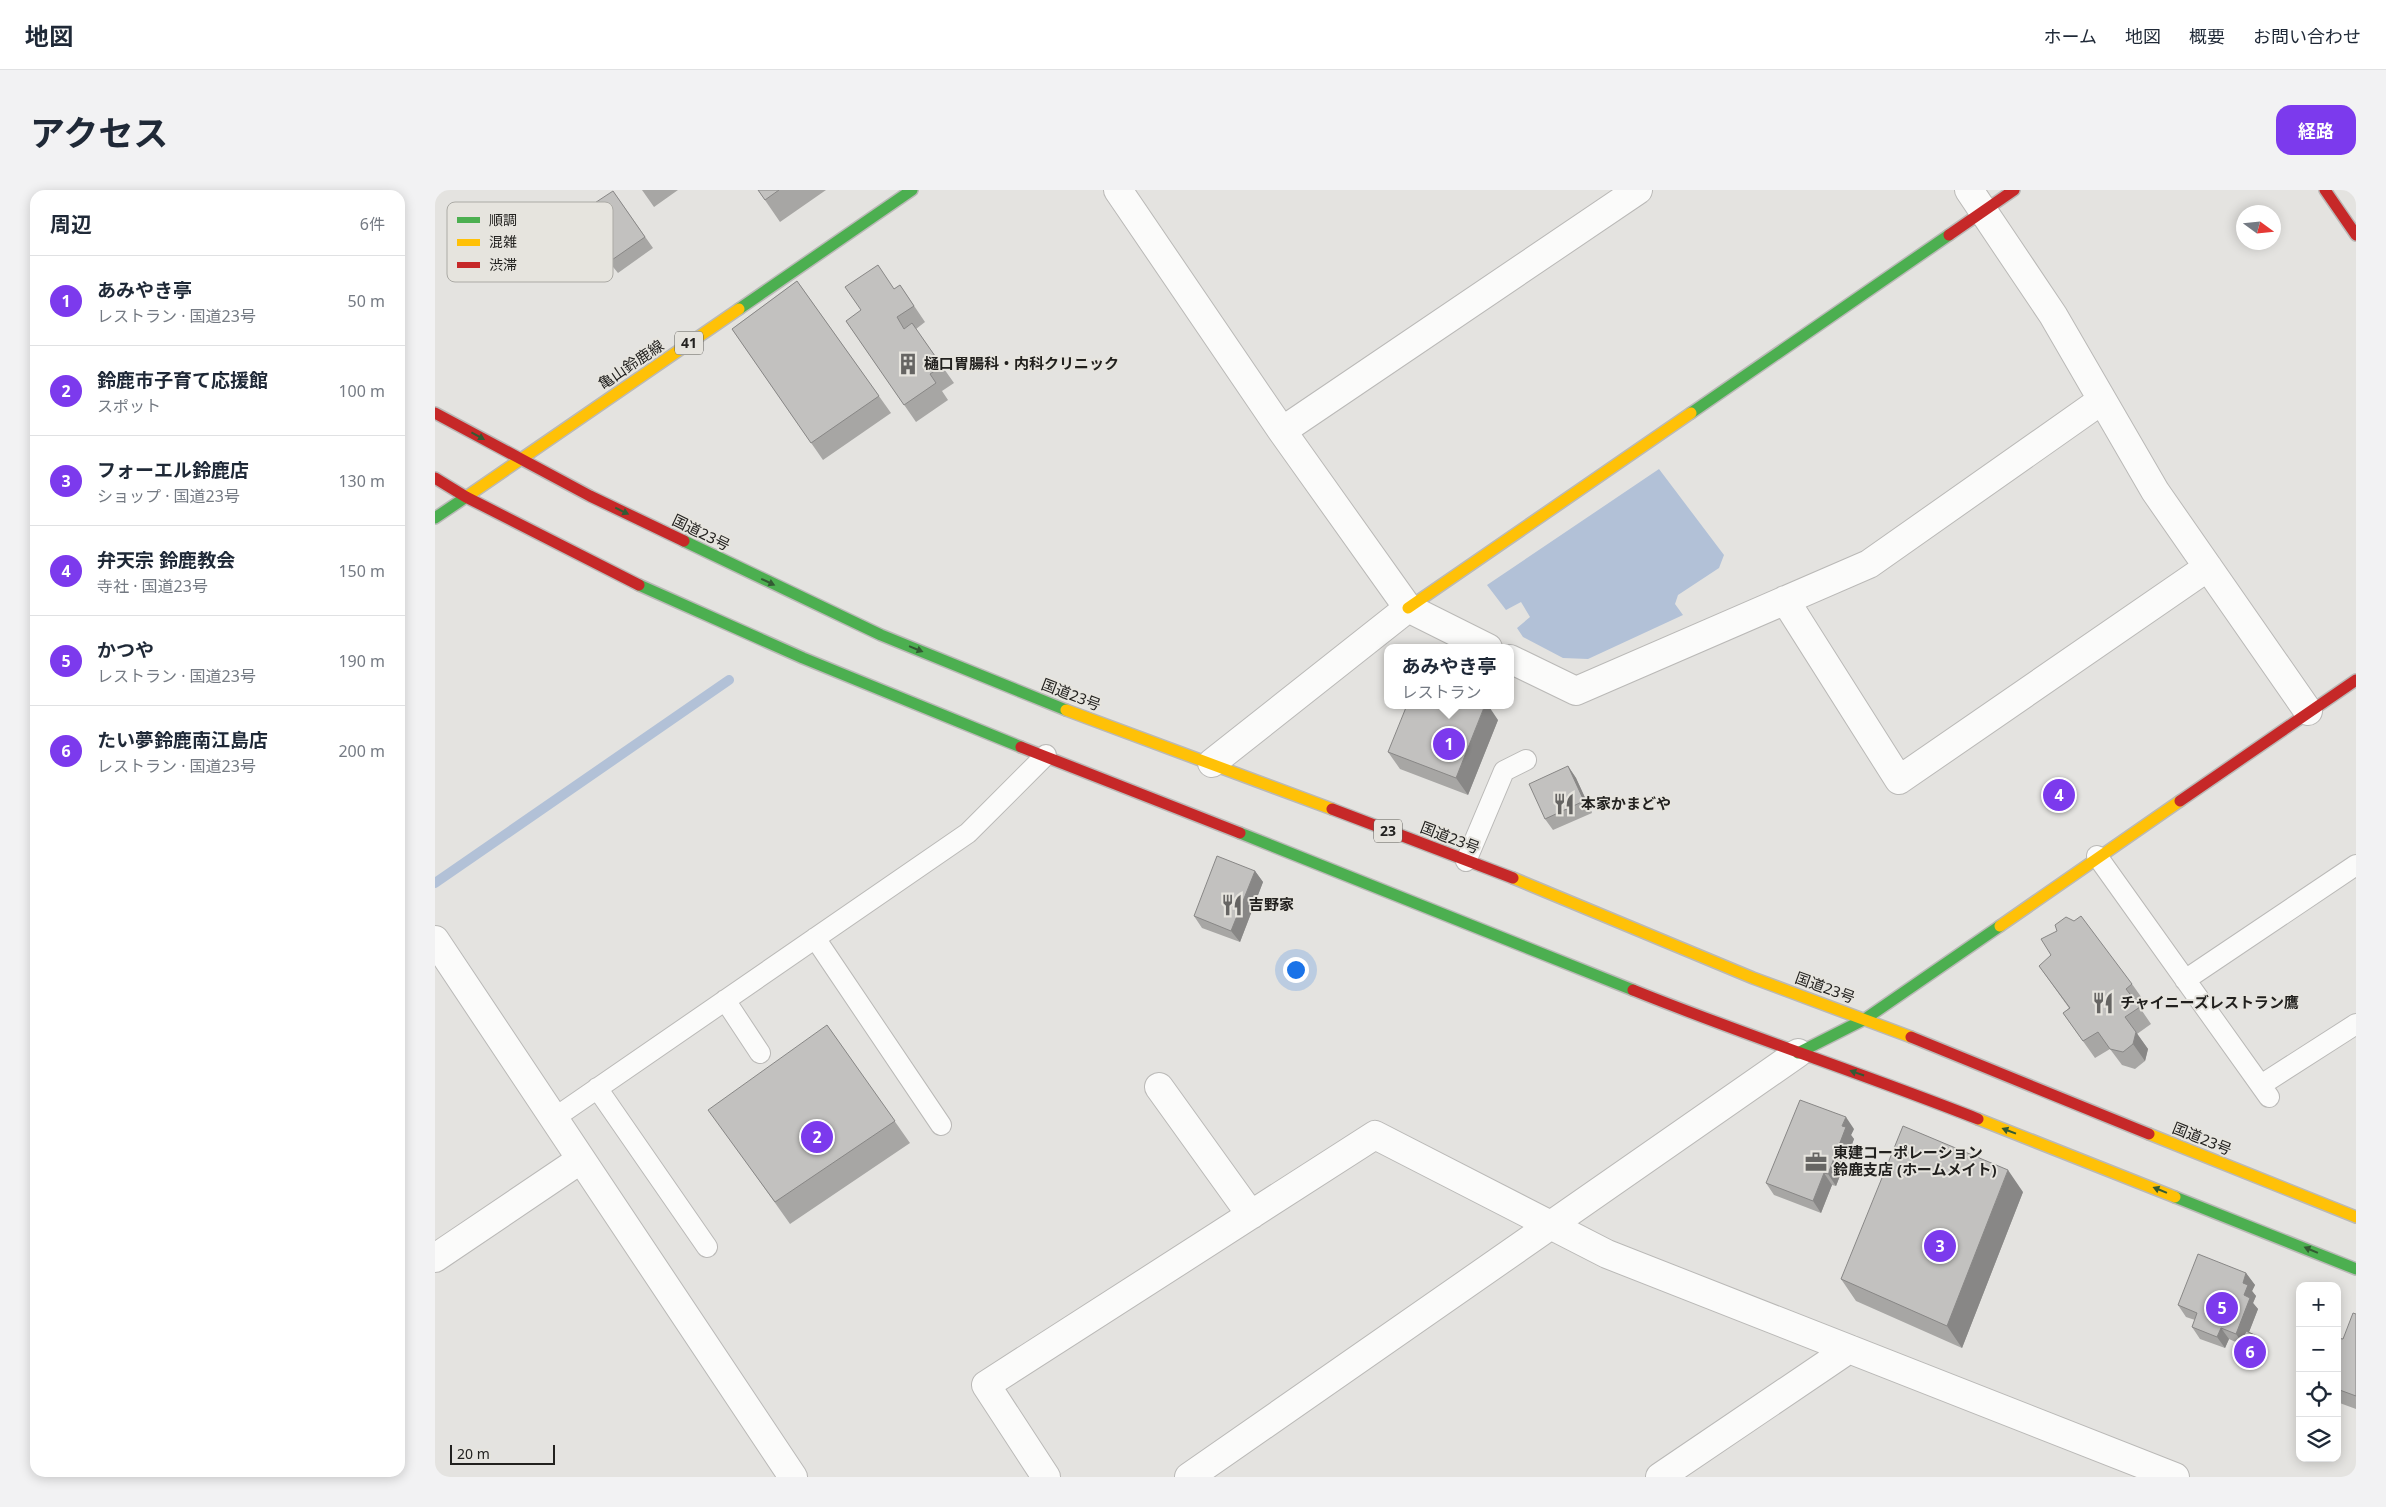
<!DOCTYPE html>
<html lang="ja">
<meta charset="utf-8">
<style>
:root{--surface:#fff;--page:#f2f2f3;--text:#1f2937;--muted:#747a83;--line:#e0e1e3;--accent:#7c3aed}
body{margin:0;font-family:"Noto Sans","Noto Sans JP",sans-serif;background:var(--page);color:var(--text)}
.controls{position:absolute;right:15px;bottom:15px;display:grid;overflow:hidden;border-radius:10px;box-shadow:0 2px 12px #0003}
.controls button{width:45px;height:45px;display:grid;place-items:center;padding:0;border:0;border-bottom:1px solid var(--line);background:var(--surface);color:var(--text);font:25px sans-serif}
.compass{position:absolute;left:1801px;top:15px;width:45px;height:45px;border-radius:50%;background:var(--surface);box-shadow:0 2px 12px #0003;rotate:105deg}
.scale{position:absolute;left:15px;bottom:12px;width:105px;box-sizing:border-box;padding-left:5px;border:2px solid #22211f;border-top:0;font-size:14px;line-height:18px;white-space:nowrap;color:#22211f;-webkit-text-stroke:4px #e6e4de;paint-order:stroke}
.you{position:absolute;left:860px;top:779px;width:18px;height:18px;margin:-12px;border:4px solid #fff;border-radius:50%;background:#1a73e8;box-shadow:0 0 0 8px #1a73e833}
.badge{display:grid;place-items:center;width:32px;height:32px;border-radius:50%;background:var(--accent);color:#fff;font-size:16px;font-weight:700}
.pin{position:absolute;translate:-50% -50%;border:2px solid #fff;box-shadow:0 1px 5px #0006}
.popup{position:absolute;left:949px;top:454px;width:130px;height:65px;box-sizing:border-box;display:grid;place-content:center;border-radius:10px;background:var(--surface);filter:drop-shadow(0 1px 4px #0005);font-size:16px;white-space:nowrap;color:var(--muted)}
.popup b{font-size:19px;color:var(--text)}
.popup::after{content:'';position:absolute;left:50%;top:100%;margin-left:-10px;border:10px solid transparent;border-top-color:var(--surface)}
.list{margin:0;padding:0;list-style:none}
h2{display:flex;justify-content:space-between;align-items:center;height:65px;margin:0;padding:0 20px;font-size:21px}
h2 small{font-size:16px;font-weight:400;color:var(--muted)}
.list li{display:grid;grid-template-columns:32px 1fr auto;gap:15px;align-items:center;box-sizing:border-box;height:90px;padding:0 20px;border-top:1px solid var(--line)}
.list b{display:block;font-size:19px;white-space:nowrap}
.list p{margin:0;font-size:16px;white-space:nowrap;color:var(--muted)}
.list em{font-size:16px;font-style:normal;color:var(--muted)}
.icon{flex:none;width:28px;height:28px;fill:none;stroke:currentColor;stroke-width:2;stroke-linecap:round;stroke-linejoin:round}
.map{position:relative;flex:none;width:1921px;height:1287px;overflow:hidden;border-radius:15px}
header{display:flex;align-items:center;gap:30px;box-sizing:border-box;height:70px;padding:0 25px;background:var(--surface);border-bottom:1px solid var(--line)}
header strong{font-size:24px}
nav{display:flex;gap:28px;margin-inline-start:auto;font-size:18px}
.intro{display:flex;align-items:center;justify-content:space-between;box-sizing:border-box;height:120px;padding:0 30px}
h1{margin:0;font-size:35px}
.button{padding:12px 22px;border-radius:15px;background:var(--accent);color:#fff;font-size:18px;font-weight:700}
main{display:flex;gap:30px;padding:0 30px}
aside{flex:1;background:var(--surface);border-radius:15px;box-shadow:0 2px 12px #0003}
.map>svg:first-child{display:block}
.water{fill:#b2c1d7}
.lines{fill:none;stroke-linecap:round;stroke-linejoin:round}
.stream{stroke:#b2c1d7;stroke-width:10}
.lane-casing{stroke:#bab9b7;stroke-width:22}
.street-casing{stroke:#bab9b7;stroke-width:30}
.fast-casing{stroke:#bab9b7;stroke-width:14}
.slow-casing{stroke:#bab9b7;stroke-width:14}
.jam-casing{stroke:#bab9b7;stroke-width:14}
.lane{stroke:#fbfbfa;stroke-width:20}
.street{stroke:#fbfbfa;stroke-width:28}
.fast{stroke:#4caf50;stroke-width:11}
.slow{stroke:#ffc107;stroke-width:11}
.jam{stroke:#c62828;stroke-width:11}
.wall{fill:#a7a6a4}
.shaded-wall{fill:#888786}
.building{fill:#c2c1bf;stroke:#888786}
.oneway{fill:#335a33}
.labels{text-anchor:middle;stroke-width:4;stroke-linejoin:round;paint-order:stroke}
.shield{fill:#e6e4de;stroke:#5d5c58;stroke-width:1}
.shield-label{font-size:14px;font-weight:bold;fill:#22211f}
.poi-label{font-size:15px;font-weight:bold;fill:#22211f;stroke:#e6e4de;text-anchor:start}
.street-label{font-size:15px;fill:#22211f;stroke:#e6e4de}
.key{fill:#e6e4de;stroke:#abaaa5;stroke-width:1}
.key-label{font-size:14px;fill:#22211f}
</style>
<header>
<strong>地図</strong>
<nav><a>ホーム</a><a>地図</a><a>概要</a><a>お問い合わせ</a></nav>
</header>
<div class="intro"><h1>アクセス</h1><a class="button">経路</a></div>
<main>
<aside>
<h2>周辺<small>6件</small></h2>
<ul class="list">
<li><span class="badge">1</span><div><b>あみやき亭</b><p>レストラン · 国道23号</p></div><em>50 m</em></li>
<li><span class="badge">2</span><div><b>鈴鹿市子育て応援館</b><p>スポット</p></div><em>100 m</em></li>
<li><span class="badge">3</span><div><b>フォーエル鈴鹿店</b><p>ショップ · 国道23号</p></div><em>130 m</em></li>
<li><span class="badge">4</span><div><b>弁天宗 鈴鹿教会</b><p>寺社 · 国道23号</p></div><em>150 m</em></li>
<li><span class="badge">5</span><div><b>かつや</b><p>レストラン · 国道23号</p></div><em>190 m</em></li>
<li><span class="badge">6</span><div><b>たい夢鈴鹿南江島店</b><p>レストラン · 国道23号</p></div><em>200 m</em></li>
</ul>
</aside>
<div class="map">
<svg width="1921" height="1287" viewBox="0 0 1921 1287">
<rect width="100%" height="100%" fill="#e4e3e0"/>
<!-- water -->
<path class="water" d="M1224 279 1289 365 1284 378 1243 405 1240 414 1248 425 1153 469 1128 468 1088 447 1082 438 1095 427 1086 412 1071 420 1052 395Z"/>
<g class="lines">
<!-- stream -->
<path class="stream" d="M0 693 294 490"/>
<!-- lane casing -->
<g class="lane-casing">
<path id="lane" d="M1662 666 1834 907
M1031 671 1069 581 1091 570
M380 748 506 935
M1750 790 1921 675
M290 810 325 863
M1826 895 1921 834
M162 898 272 1057
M118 929 533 643 611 565"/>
</g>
<!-- street casing -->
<g class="street-casing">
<path id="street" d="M683 0 847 241 973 418 1053 458
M1534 0 1618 125 1720 301 1873 521
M847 241 1203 0
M1350 410 1464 590 1773 377
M1075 469 1141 501 1434 374 1667 210
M777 573 973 418
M0 750 358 1287
M724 897 816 1025
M0 1068 145 970
M611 1287 551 1195 940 945 1172 1064 1740 1287
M754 1287 1363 863
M1225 1287 1414 1159"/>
</g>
<!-- fast casing -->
<g class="fast-casing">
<path id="fast" d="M304 119 477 0
M1256 223 1514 45
M0 328 31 307
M249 351 446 445 631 520
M204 395 368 468 586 557
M805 643 1198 800
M1363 863 1430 829 1565 736
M1740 1007 1921 1079"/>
</g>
<!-- slow casing -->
<g class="slow-casing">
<path id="slow" d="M31 307 304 119
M973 418 1256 223
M631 520 897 619
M1078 688 1318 788 1476 847
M1565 736 1745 611
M1543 929 1740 1007
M1714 944 1921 1027"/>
</g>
<!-- jam casing -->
<g class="jam-casing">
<path id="jam" d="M1890 0 1921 45
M1514 45 1579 0
M0 223 155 306 249 351
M0 288 31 307 204 395
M586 557 805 643
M1745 611 1921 490
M897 619 1078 688
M1198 800C1312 846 1429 884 1543 929
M1476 847 1714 944"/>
</g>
<!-- lane -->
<use href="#lane" class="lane"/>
<!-- street -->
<use href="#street" class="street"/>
<!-- fast -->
<use href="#fast" class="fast"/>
<!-- slow -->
<use href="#slow" class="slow"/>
<!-- jam -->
<use href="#jam" class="jam"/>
</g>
<!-- wall -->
<path class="wall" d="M207 0H243L219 17Z
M323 0H391L345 32Z
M178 1 218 58 183 83 174 72Z
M362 91 456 223 388 270 297 139Z
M465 95 490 132 481 139 519 193 507 201 513 210 481 232 411 131Z
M1063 530 1033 605 965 579 953 562Z
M1133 576 1141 588 1157 623 1118 640 1110 629Z
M820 681 828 692 805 752 767 738 759 726Z
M1604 776 1697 794 1709 811 1703 815 1716 834 1702 844 1713 859 1710 871 1700 879 1687 875 1675 859 1660 868 1628 823 1634 818Z
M392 835 475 953 355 1034 289 941Z
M1419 939 1416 945 1419 949 1401 996 1397 995 1386 1023 1339 1005 1331 993Z
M1588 1002 1527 1158 1421 1111 1406 1089Z
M1811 1083 1820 1095 1817 1101 1821 1106 1818 1113 1823 1119 1814 1142 1822 1146 1827 1152 1816 1178 1804 1173 1800 1167 1805 1154 1794 1149 1790 1158 1765 1149 1757 1137 1760 1130 1751 1127 1743 1115Z
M1921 1124V1219L1902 1212V1148L1908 1149Z"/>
<!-- shaded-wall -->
<path class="shaded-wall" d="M1050 515H1053L1063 530 1033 605 1021 588Z
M1133 576 1141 588 1157 623 1149 611Z
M820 681 828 692 805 752 796 741Z
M1701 842 1713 859 1710 871 1698 854Z
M1411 927 1419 939 1416 945 1419 949 1401 996 1393 984 1407 936Z
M1573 980 1588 1002 1527 1158 1512 1136Z
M1389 983 1397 995 1386 1023 1378 1011Z
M1811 1083 1820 1095 1817 1101 1821 1106 1818 1113 1823 1119 1809 1155 1801 1144 1809 1105 1808 1093Z
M1786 1138 1794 1149 1790 1158 1782 1147Z
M1822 1146 1827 1152 1816 1178 1812 1172Z"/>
<!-- building -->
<path class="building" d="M323 0H344L330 10Z
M178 1 210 47 174 72 143 24Z
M443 75 459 99 465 95 479 116 462 127 469 139 477 133 507 176 495 184 501 193 469 215 411 131 426 120 410 97Z
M362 91 444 206 376 253 297 139Z
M972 515H1050L1021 588 953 562Z
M1133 576 1149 611 1110 629 1094 594Z
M782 666 820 681 796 741 759 726Z
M1646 726 1697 794 1691 799 1705 817 1690 827 1701 842 1698 854 1688 862 1675 859 1663 842 1648 851 1628 823 1635 818 1604 776 1616 765 1606 749 1622 741 1620 735 1631 727 1639 731Z
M392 835 460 931 340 1012 273 920Z
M1365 910 1411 927 1407 936 1411 937 1393 984 1389 983 1378 1011 1331 993Z
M1468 936 1573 980 1512 1136 1406 1089Z
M1763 1064 1811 1083 1808 1093 1813 1095 1809 1105 1815 1108 1801 1144 1786 1138 1782 1147 1757 1137 1762 1123 1743 1115Z
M1918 1123 1921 1124V1206L1902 1199V1148L1908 1149Z
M1811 1141 1822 1146 1812 1172 1800 1167Z"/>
<!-- one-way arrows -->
<defs><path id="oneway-solid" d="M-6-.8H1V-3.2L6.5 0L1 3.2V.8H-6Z" transform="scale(1.25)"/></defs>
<g class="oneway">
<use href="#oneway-solid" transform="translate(43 246) rotate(29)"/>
<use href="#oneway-solid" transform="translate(187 321) rotate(26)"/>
<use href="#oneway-solid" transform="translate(333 392) rotate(25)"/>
<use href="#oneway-solid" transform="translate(481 459) rotate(22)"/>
<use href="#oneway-solid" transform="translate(1422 883) rotate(-161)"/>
<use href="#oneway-solid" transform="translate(1574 941) rotate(-159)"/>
<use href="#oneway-solid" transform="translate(1725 1000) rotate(-158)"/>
<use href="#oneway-solid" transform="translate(1876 1060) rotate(-157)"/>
</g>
<!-- icons -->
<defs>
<g id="building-bare" transform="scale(1.725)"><path d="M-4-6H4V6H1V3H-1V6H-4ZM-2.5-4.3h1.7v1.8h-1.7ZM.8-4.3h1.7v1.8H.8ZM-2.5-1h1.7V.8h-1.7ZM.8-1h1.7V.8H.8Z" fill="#666563" stroke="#e6e4de" stroke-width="2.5" paint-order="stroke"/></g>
<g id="restaurant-bare" transform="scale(1.725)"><path d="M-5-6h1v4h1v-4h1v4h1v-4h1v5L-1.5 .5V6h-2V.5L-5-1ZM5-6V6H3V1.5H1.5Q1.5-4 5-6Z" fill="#666563" stroke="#e6e4de" stroke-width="2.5" paint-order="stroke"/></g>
<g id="office-bare" transform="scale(1.725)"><path d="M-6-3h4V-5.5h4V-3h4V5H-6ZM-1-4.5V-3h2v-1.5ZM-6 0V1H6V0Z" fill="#666563" stroke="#e6e4de" stroke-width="2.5" paint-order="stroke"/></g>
</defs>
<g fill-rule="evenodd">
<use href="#building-bare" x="473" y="174"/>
<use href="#restaurant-bare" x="1129" y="614"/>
<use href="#restaurant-bare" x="797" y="715"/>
<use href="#restaurant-bare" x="1668" y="813"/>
<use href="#office-bare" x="1381" y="972"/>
</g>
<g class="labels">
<!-- shield labels -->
<g class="shield">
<rect x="240" y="141.5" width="28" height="23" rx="4"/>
<rect x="939" y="629.5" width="28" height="23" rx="4"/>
</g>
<g class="shield-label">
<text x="254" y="158">41</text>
<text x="953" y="646">23</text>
</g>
<!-- poi labels -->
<g class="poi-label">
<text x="489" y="179">樋口胃腸科・内科クリニック</text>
<text x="1146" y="619">本家かまどや</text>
<text x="814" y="720">吉野家</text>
<text x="1685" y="818">チャイニーズレストラン鷹</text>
<text x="1398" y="968">東建コーポレーション<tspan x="1398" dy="17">鈴鹿支店 (ホームメイト)</tspan></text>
</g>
<!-- street labels -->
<g class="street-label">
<text transform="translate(196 175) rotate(-34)" y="5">亀山鈴鹿線</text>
<text transform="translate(266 343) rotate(26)" y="5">国道23号</text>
<text transform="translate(636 505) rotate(21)" y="5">国道23号</text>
<text transform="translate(1015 648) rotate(21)" y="5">国道23号</text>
<text transform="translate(1390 798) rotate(20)" y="5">国道23号</text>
<text transform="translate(1767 949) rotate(22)" y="5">国道23号</text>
</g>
</g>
<!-- legend -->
<rect x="12" y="12" width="166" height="80" rx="8" class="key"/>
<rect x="22" y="27" width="23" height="6" fill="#4caf50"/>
<rect x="22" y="49" width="23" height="7" fill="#ffc107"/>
<rect x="22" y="72" width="23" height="6" fill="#c62828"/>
<g class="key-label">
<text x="54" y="35">順調</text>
<text x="54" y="57">混雑</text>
<text x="54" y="80">渋滞</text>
</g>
</svg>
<div class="controls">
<button>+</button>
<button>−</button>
<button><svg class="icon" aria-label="locate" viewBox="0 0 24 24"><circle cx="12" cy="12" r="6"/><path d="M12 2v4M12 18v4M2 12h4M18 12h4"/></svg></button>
<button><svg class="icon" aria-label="layers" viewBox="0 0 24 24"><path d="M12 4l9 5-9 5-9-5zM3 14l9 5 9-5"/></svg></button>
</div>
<svg class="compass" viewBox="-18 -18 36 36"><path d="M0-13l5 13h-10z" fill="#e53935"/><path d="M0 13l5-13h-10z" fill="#747a83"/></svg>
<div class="scale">20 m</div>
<div class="you"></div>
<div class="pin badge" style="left:1014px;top:554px">1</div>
<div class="popup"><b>あみやき亭</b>レストラン</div>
<div class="pin badge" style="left:382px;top:947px">2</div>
<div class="pin badge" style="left:1505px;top:1056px">3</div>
<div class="pin badge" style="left:1624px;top:605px">4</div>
<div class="pin badge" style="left:1787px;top:1118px">5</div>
<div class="pin badge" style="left:1815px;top:1162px">6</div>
</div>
</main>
